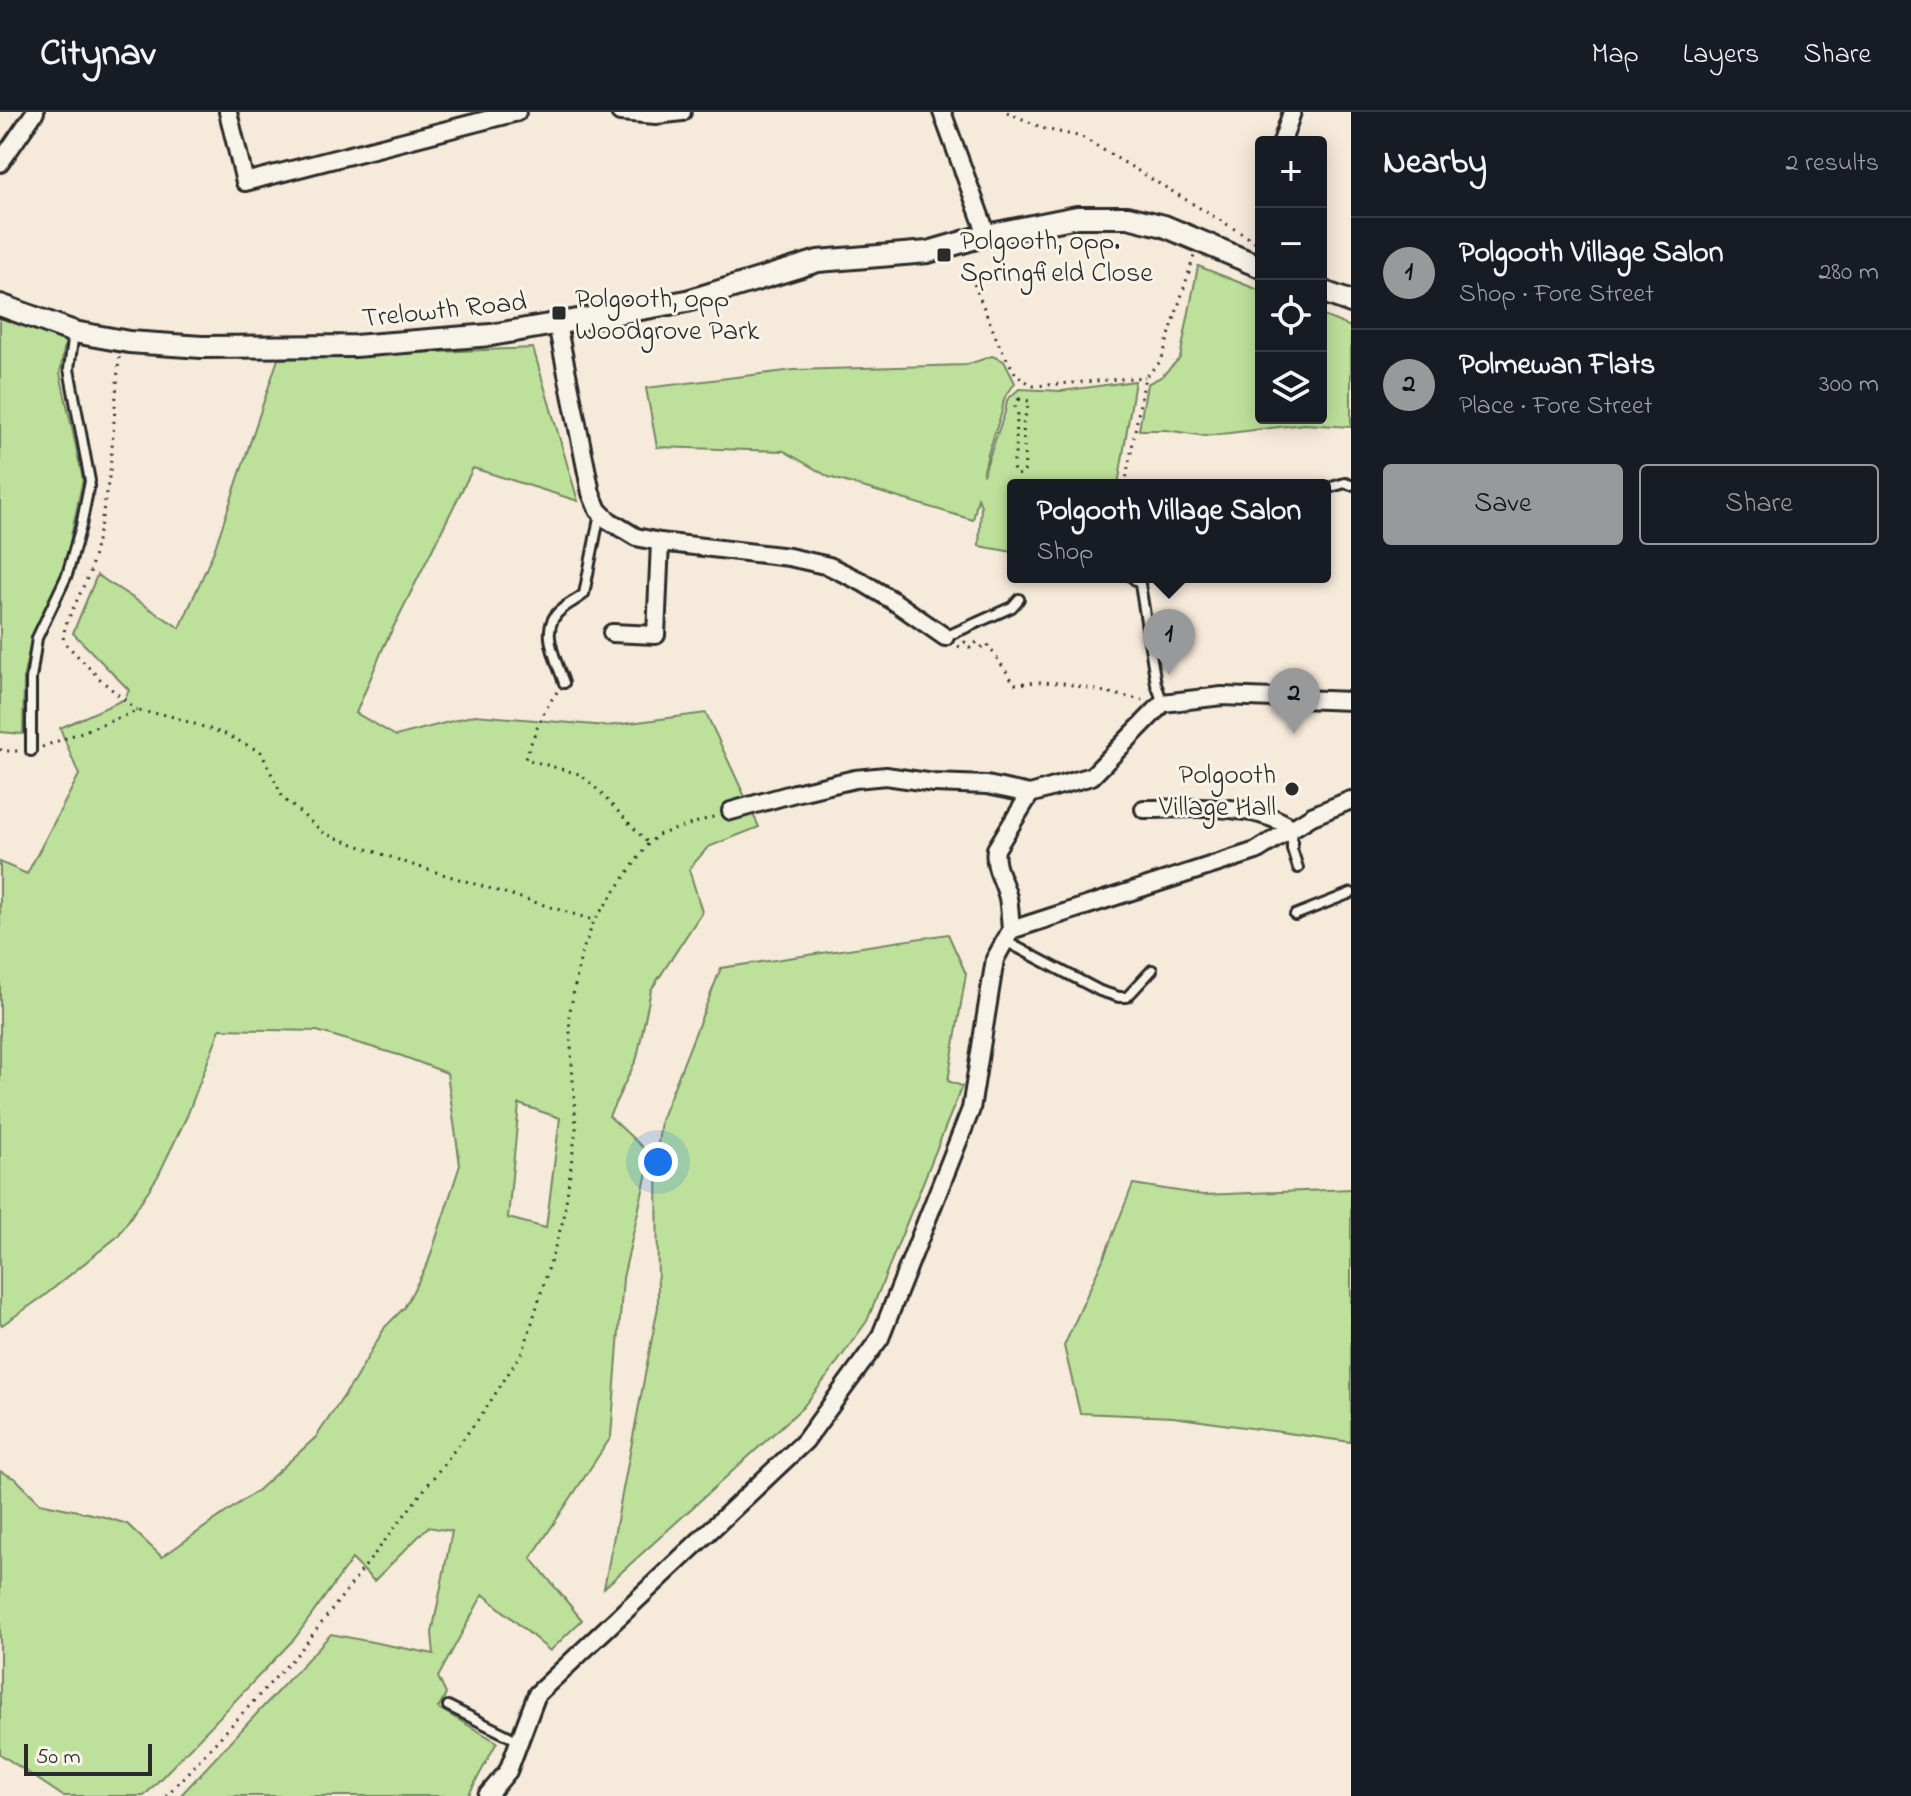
<!DOCTYPE html>
<meta charset="utf-8">
<style>
:root{--surface:#171b24;--page:#20242c;--text:#f1f3f6;--muted:#9ea1a6;--line:#363941;--accent:#98999b}
body{margin:0;font-family:"Indie Flower",sans-serif;background:var(--page);color:var(--text)}
.controls{position:absolute;right:24px;top:24px;display:grid;overflow:hidden;border-radius:8px;box-shadow:0 4px 20px #0003}
.controls button{width:72px;height:72px;display:grid;place-items:center;padding:0;border:0;border-bottom:2px solid var(--line);background:var(--surface);color:var(--text);font:40px sans-serif}
.scale{position:absolute;left:24px;bottom:20px;width:128px;box-sizing:border-box;padding-left:8px;border:4px solid #2b2b2b;border-top:0;font-size:22px;line-height:28px;white-space:nowrap;color:#2b2b2b;-webkit-text-stroke:6px #f7f3e8;paint-order:stroke}
.you{position:absolute;left:658px;top:1050px;width:28px;height:28px;margin:-20px;border:6px solid #fff;border-radius:50%;background:#1a73e8;box-shadow:0 0 0 12px #1a73e833}
.badge{display:grid;place-items:center;width:52px;height:52px;border-radius:50%;background:var(--accent);color:#111;font-size:26px;font-weight:700}
.pin{position:absolute;translate:-50% -66px;filter:drop-shadow(0 2px 4px #0008)}
.pin::after{content:'';position:absolute;top:42px;width:28px;height:24px;background:inherit;clip-path:polygon(0 0,100% 0,50% 100%)}
.popup{position:absolute;left:1007px;top:367px;width:324px;height:104px;box-sizing:border-box;display:grid;place-content:center;border-radius:8px;background:var(--surface);filter:drop-shadow(0 2px 6px #0005);font-size:26px;white-space:nowrap;color:var(--muted)}
.popup b{font-size:30px;color:var(--text)}
.popup::after{content:'';position:absolute;left:50%;top:100%;margin-left:-16px;border:16px solid transparent;border-top-color:var(--surface)}
.list{margin:0;padding:0;list-style:none}
h2{display:flex;justify-content:space-between;align-items:center;height:104px;margin:0;padding:0 32px;font-size:34px}
h2 small{font-size:26px;font-weight:400;color:var(--muted)}
.list li{display:grid;grid-template-columns:52px 1fr auto;gap:24px;align-items:center;box-sizing:border-box;height:112px;padding:0 32px;border-top:2px solid var(--line)}
.list b{display:block;font-size:30px;white-space:nowrap}
.list p{margin:0;font-size:26px;white-space:nowrap;color:var(--muted)}
.list em{font-size:26px;font-style:normal;color:var(--muted)}
.actions{display:flex;gap:16px;padding:24px 32px}
.actions a{flex:1;padding:18px 0;border:2px solid var(--accent);border-radius:8px;text-align:center;font-size:28px;color:var(--accent)}
.actions .main{background:var(--accent);color:#111}
.icon{flex:none;width:44px;height:44px;fill:none;stroke:currentColor;stroke-width:2;stroke-linecap:round;stroke-linejoin:round}
.map{position:relative;flex:none;width:1351px;height:1684px;overflow:hidden}
header{display:flex;align-items:center;gap:48px;box-sizing:border-box;height:112px;padding:0 40px;background:var(--surface);border-bottom:2px solid var(--line)}
header strong{font-size:38px}
nav{display:flex;gap:44px;margin-inline-start:auto;font-size:28px}
main{display:flex}
aside{flex:1;background:var(--surface)}
.map>svg:first-child{display:block}
.green{fill:#bde19b;stroke:#748663;stroke-width:2;fill-rule:evenodd}
.lines{fill:none;stroke-linecap:round;stroke-linejoin:round}
.service-casing{stroke:#2b2b2b;stroke-width:14}
.minor-casing{stroke:#2b2b2b;stroke-width:22}
.tertiary-casing{stroke:#2b2b2b;stroke-width:26}
.path{stroke:#2b2b2b;stroke-width:3;stroke-dasharray:2 6;stroke-linecap:butt}
.service{stroke:#f7f3e8;stroke-width:8}
.minor{stroke:#f7f3e8;stroke-width:16}
.tertiary{stroke:#f7f3e8;stroke-width:20}
.poi-dot{fill:#2b2b2b;stroke:#f7f3e8;stroke-width:3}
.labels{text-anchor:middle;stroke-width:6;stroke-linejoin:round;paint-order:stroke}
.poi-label{font-size:28px;fill:#2b2b2b;stroke:#f7f3e8;text-anchor:start}
.street-label{font-size:28px;fill:#2b2b2b;stroke:#f7f3e8}
</style>
<header>
<strong>Citynav</strong>
<nav><a>Map</a><a>Layers</a><a>Share</a></nav>
</header>
<main>
<div class="map">
<svg width="1351" height="1684" viewBox="0 0 1351 1684">
<rect width="100%" height="100%" fill="#f6eada"/>
<filter id="ink" filterUnits="userSpaceOnUse"><feTurbulence type="fractalNoise" baseFrequency=".0125" numOctaves="2"/><feDisplacementMap in="SourceGraphic" scale="16" xChannelSelector="R" yChannelSelector="G"/><feConvolveMatrix kernelMatrix="1 2 1 2 8 2 1 2 1" color-interpolation-filters="sRGB"/></filter>
<g filter="url(#ink)">
<!-- green -->
<path class="green" d="M1198 154 1261 179V306H1321V203L1351 215V315L1304 312 1205 324 1166 318H1139L1147 272 1161 265 1180 246Z
M0 201 66 225 60 261 83 367 64 458 33 521 24 562 23 622 0 620Z
M533 236 578 389 473 356 383 536 356 601 396 624 475 603 607 614 706 601 759 715 708 735 689 757 702 800 651 878 637 946 609 1004 651 1043 623 1166 611 1325 531 1446 582 1508 550 1539 483 1482 438 1565 446 1582 438 1596 497 1630 468 1684H180L331 1522 434 1542 432 1521 452 1419 428 1415 374 1469 352 1447 295 1526 144 1684H63L0 1642V1359L16 1367 40 1391 101 1404 127 1412 162 1445 258 1378 316 1325 354 1269 385 1215 404 1196 428 1151 460 1053 447 961 402 944 317 919 220 917 187 1004 158 1064 118 1124 44 1184 2 1213 0 1211V750L27 762 79 663 60 616 125 587 129 578 73 521 97 463 180 516 214 439 278 247ZM519 992 560 1006 546 1116 508 1106Z
M992 244 1004 249 1015 271 1004 287 1002 299 988 342 983 363 1005 300 1007 288 1019 277 1062 279 1135 269 1118 373H1013V440L979 434 981 394 978 386 973 408 829 365 784 339 657 335 646 276 794 258 966 253Z
M948 822 966 862 948 969 962 974 867 1209 829 1262 803 1295 604 1476 658 1195 657 1040 661 1008 721 856Z
M1133 1072 1203 1083 1351 1077V1330L1173 1305 1080 1301 1064 1234 1104 1145Z"/>
<g class="lines">
<!-- service casing -->
<g class="service-casing">
<path id="service" d="M1325 377 1345 371 1351 373
M1132 465 1140 472 1156 572 1163 591
M945 525 1012 495 1019 487
M564 571C557 549 537 515 562 497 569 491 577 488 584 482L600 401
M31 639V567L37 526 67 463 81 414 90 369 69 257 74 220
M1292 717V737L1298 756
M1295 803 1351 781
M1005 829 1100 879 1119 885H1127L1152 858
M448 1594 519 1629"/>
</g>
<!-- minor casing -->
<g class="minor-casing">
<path id="minor" d="M228 0 245 70 517 0
M620 0 656 3 682 0
M942 0 987 123
M1282 30 1292 0
M0 51 35 0
M557 212 591 381 598 398 608 408 636 425 660 430 789 445 829 454 862 470 892 488 945 525
M612 521 656 523 660 430
M1144 697C1189 697 1253 689 1292 716
M731 699 795 681 855 667 886 664 934 671 987 673 1030 682
M1011 818C1010 808 1010 797 1008 786 1004 768 993 756 996 737L1030 682 1092 664 1163 591 1222 584 1351 589
M487 1684 508 1659 537 1582 805 1329 880 1226 971 997 995 847 1011 818 1256 739 1312 704 1351 688"/>
</g>
<!-- tertiary casing -->
<g class="tertiary-casing">
<path id="tertiary" d="M1321 179 1351 190
M0 193 74 220 129 230 202 235 355 234 491 223 687 189 818 149 928 140 987 123 1077 105H1128L1164 114 1261 155"/>
</g>
<!-- path -->
<path class="path" d="M1007 0 1045 17 1082 25 1261 133
M965 150 1000 235 1017 264 1034 274 1145 265
M119 245 110 360 101 411 90 460 65 514 63 529 102 569 137 599
M1019 287 1029 289 1023 313 1025 358 1022 362 1017 363 1014 360 1013 355 1017 329 1015 322 1018 303 1015 294Z
M1125 373 1145 265 1161 249 1194 144
M958 534 960 535 965 530 970 536 977 530 982 535 987 532 1015 572 1038 570 1063 571 1142 588
M557 580C542 600 534 623 525 647L579 662 592 672 648 731
M42 635 137 599 167 603 225 622 261 640 283 686 325 722 413 753 593 808
M0 637 2 639H20
M166 1684 300 1539 483 1301 524 1237 564 1105 576 1017 569 904 581 843 594 809 648 732 658 723 716 704"/>
<!-- service -->
<use href="#service" class="service"/>
<!-- minor -->
<use href="#minor" class="minor"/>
<!-- tertiary -->
<use href="#tertiary" class="tertiary"/>
</g>
</g>
<!-- markers -->
<g class="poi-dot">
<rect x="936" y="135" width="16" height="16" rx="4"/>
<rect x="551" y="193" width="16" height="16" rx="4"/>
<circle cx="1292" cy="677" r="8"/>
</g>
<g class="labels">
<!-- poi labels -->
<g class="poi-label">
<text x="960" y="137">Polgooth, opp.<tspan x="960" dy="32">Springfield Close</tspan></text>
<text x="575" y="195">Polgooth, opp<tspan x="575" dy="32">Woodgrove Park</tspan></text>
<text x="1276" y="671" text-anchor="end">Polgooth<tspan x="1276" dy="32">Village Hall</tspan></text>
</g>
<!-- street labels -->
<g class="street-label">
<text transform="translate(444 196) rotate(-6)" y="10">Trelowth Road</text>
</g>
</g>
</svg>
<div class="controls">
<button>+</button>
<button>−</button>
<button><svg class="icon" aria-label="locate" viewBox="0 0 24 24"><circle cx="12" cy="12" r="6"/><path d="M12 2v4M12 18v4M2 12h4M18 12h4"/></svg></button>
<button><svg class="icon" aria-label="layers" viewBox="0 0 24 24"><path d="M12 4l9 5-9 5-9-5zM3 14l9 5 9-5"/></svg></button>
</div>
<div class="scale">50 m</div>
<div class="you"></div>
<div class="pin badge" style="left:1169px;top:563px">1</div>
<div class="popup"><b>Polgooth Village Salon</b>Shop</div>
<div class="pin badge" style="left:1294px;top:622px">2</div>
</div>
<aside>
<h2>Nearby<small>2 results</small></h2>
<ul class="list">
<li><span class="badge">1</span><div><b>Polgooth Village Salon</b><p>Shop · Fore Street</p></div><em>280 m</em></li>
<li><span class="badge">2</span><div><b>Polmewan Flats</b><p>Place · Fore Street</p></div><em>300 m</em></li>
</ul>
<div class="actions"><a class="main">Save</a><a>Share</a></div>
</aside>
</main>
